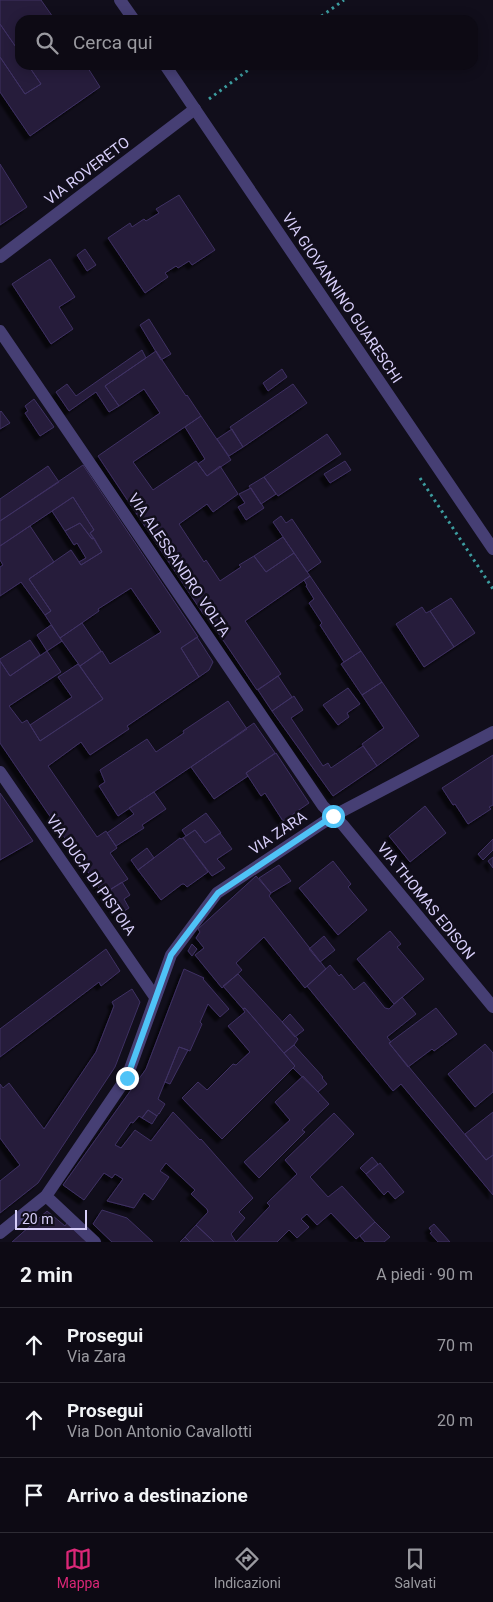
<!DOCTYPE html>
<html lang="it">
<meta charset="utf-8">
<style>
:root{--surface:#0d0a14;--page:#1b1822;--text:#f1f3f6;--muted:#9a9aa0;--line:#2d2b34;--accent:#db2777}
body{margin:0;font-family:Roboto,sans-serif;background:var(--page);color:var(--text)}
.scale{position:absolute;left:15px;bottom:12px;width:72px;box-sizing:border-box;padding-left:5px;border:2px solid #d7cef9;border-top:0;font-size:14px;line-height:18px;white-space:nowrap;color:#d7cef9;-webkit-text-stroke:4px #110e1b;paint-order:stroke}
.stop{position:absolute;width:15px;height:15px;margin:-11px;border:4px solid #4fc3f7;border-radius:50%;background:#fff}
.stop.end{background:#4fc3f7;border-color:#fff;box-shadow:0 1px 5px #0008}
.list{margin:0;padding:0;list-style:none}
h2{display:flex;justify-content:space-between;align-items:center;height:65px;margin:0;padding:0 20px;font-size:21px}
h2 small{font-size:16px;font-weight:400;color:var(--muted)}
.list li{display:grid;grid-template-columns:32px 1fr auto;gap:15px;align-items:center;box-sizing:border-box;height:75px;padding:0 20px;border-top:1px solid var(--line)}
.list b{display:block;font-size:19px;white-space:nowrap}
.list p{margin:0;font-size:16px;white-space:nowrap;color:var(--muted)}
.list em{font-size:16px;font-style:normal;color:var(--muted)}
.icon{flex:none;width:28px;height:28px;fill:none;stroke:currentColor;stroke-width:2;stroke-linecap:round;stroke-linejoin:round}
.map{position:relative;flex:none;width:493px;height:1242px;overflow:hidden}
.search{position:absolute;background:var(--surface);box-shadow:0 2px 12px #0003;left:15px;right:15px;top:15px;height:55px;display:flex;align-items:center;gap:12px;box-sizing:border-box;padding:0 18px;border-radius:15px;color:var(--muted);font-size:19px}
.sheet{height:290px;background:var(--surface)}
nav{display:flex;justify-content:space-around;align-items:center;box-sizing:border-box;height:70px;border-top:1px solid var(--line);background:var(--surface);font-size:14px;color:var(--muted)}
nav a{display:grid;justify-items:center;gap:2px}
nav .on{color:var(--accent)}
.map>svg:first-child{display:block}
.building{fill:#251c3a;stroke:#3f3163;filter:url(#shadow)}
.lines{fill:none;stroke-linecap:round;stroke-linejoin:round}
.path{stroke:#3c9c9f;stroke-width:3;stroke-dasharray:2.5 4;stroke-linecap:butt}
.minor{stroke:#463f74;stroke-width:12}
.tertiary{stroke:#463f74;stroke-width:12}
.route{stroke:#4fc3f7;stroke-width:6}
.labels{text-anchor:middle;stroke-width:5;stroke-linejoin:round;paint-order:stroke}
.street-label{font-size:15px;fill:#d7cef9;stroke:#110e1b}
</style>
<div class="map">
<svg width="493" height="1242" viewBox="0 0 493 1242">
<defs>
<filter id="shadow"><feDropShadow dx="-4.5" dy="4.5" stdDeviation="1" flood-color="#0009"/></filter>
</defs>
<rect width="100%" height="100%" fill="#110e1b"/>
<!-- building -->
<path class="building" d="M0 0H41L55 20H20V53L0 24Z
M0 24 20 53V65H28L41 84 25 94 0 57Z
M0 57 25 94 41 84 28 65H86L100 87 30 136 0 92Z
M0 164 27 207 0 225Z
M179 195 215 250 192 265 189 261 178 268 176 266 165 273 168 277 145 293 108 238 130 223 132 227 144 219 146 221 159 213 156 209Z
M85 249 96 265 87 271 77 255Z
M50 259 75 297 59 307 73 329 51 344 12 284Z
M149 319 171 354 161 360 140 325Z
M142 350 146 358 105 386 119 406 109 412 96 392 69 411 56 392 67 384 76 396Z
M156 351 186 396 187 395 201 416 133 462 153 490 196 461 207 476 220 466 238 494 213 512 207 504 179 524 204 562 206 560 220 581 241 567 239 565 254 556 266 572 294 553 310 576 245 621 281 674 257 690 206 615H204L98 456 160 413 144 389 119 406 105 386Z
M282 369 287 377 268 391 263 383Z
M293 384 307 403 243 447 230 427Z
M34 399 54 427 40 436 25 413 28 411 25 406Z
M1 411 10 423 0 429V412Z
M201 416 231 460 207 476 198 464 205 459 185 427Z
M232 429 243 447 229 456 217 439Z
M327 434 341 454 278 496 264 477Z
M345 461 351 470 330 483 324 474Z
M83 465 198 637 181 648 199 677 127 726 129 729 90 755 81 742 48 766 97 837 106 831 117 848 110 853 128 879 103 894 0 743V661L10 676 47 651 61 672 9 706 22 723 27 720 40 741 103 699 80 666 102 651 110 664 161 632 131 588 98 609 99 611 60 638 45 615 51 611 29 579 71 550 81 565 102 552 90 533 94 530 73 497 0 546V521Z
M48 466 59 482 0 521V499Z
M264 477 276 494 261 504 249 486Z
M251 488 264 508 246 520 238 507 245 503 239 494Z
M73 497 94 530 90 533 94 538 92 539 80 523 65 531 52 511Z
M281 516 286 523 292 519 321 562 307 572 273 522Z
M80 523 92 539 94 538 102 552 81 565 79 562 86 558 77 543 74 545 65 531Z
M30 526 54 562 29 579 51 611 45 615 21 582 0 596V567L3 565 0 560V546Z
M283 537 294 553 266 572 254 556Z
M310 576 361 651 344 662 320 625 322 623 309 603 314 599 306 586 307 585 304 580Z
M451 598 475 633 454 647 430 611Z
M422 607 426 613 430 611 454 647 424 667 396 624Z
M82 623 101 651 80 666 60 638Z
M51 625 62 641 47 651 37 635Z
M197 637 213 662 209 670 199 677 181 648Z
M30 640 40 655 10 676 0 661V659Z
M361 651 382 682 362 695 341 664Z
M78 664 103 699 40 741 30 725 72 697 58 677Z
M278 676 292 697 272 711 258 690Z
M382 682 419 736 377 766 362 744 384 728 362 695Z
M348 688 360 704 347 713 349 717 338 725 323 705Z
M294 696 303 710 291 718 323 766 328 763 331 768 363 746 377 766 333 796 272 711Z
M228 701 247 729 118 816 99 786 105 782 100 770 147 739 156 752 184 733 183 731Z
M254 723 275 753 246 773 248 776 214 799 191 767Z
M276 753 309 803 283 821 265 793 261 796 246 773Z
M493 755V805L489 807 491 809 468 824 455 804 453 805 442 788Z
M154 792 166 809 142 825 144 828 116 846 107 833 134 814 129 808Z
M0 793 33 841 0 860Z
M425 806 446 833 410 862 389 836Z
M206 813 221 833 205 843 195 830 186 836 182 830Z
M195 830 205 843 220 833 232 849 217 859 225 868 212 876 183 838Z
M180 838 181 839 183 838 208 872 187 887 184 884H182L161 900 138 870Z
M493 839V850L483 860 478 854Z
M147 848 154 858 138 870 131 860Z
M493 857V868L488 861Z
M333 861 351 884 348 887 367 910 338 935 299 888Z
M279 865 291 881 271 893 259 878Z
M256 876 271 893 269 896 326 969 305 988 264 937 236 963 242 970 222 988 195 955 204 948 196 938 200 932 198 929Z
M122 882 130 895 124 899 129 908 118 915 103 894Z
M390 931 401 944 397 947 424 979 394 1004 357 959Z
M324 936 335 950 320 962 309 949Z
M192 944 197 949 192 956 188 951Z
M106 949 120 971 101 986 99 982 0 1057V1029Z
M330 965 339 976 341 974 354 990 364 982 385 1008 389 1009 402 997 416 1014 387 1037 391 1042 389 1043 486 1160 493 1155V1195L401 1084 393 1091 307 986Z
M184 969 204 978 203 979 229 1009 220 1017 208 1004 200 1022 202 1024 190 1051 179 1047 158 1099 165 1104 159 1114V1113L157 1116 148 1110 142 1118 139 1116 133 1123 131 1122 115 1145 121 1148 135 1130 151 1141 173 1112 200 1140 201 1139 253 1198 239 1212 245 1218 231 1234 236 1242 270 1206 267 1203 297 1174 285 1160 334 1113 354 1134 310 1177 328 1197 342 1186 375 1222 356 1239 331 1213 317 1225 307 1214 301 1219 309 1227 297 1238 289 1230 277 1242H214L196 1225 208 1212 207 1209 191 1194 195 1190 166 1163 160 1171 169 1177 153 1200 144 1193 134 1208 107 1201 123 1179 115 1174 112 1178 104 1173 84 1200 63 1185 146 1069Z
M238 974 298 1039 294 1045 284 1053 245 1008 243 1009 223 986Z
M132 989 140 1002 115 1067 38 1183 0 1213V1181L20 1165 0 1138V1084L3 1088 9 1083 44 1129 96 1052 114 1006 112 1002Z
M245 1008 295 1066 222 1139 182 1098 198 1082 207 1090 233 1064 236 1065 250 1052 228 1026 245 1012 243 1009Z
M436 1008 457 1034 434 1051 432 1049 408 1067 389 1043Z
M290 1014 304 1030 295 1037 282 1022Z
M485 1044 493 1053V1092L475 1107 448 1074Z
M294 1045 323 1077 322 1078 327 1084 318 1092 293 1068 295 1066 284 1053Z
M179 1047 188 1050 170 1084 165 1082Z
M303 1076 329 1104 302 1130 305 1132 259 1178 244 1162 290 1120 275 1102Z
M148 1110 157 1116 152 1124 142 1118Z
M493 1112V1155L486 1160 465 1134Z
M372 1157 378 1164 366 1174 360 1168Z
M380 1163 404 1192 395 1199 388 1191 384 1195 366 1174Z
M102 1210 127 1218 153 1242H112L93 1224Z
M47 1211 65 1226 67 1223 87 1242H12Z
M375 1222 390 1237 384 1242H365L360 1236Z
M434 1224 450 1242H438L430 1233 432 1232 429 1228Z
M196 1225 208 1236 214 1242H190L185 1237Z
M185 1237 190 1242H180Z"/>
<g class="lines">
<!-- path -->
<path class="path" d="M316 20 344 0
M209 99 255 65
M420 478 493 589"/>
<!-- minor -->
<path class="minor" d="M0 257 195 109
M0 331 323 806 343 825 493 1007
M0 772 155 997
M46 1196 95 1242
M0 1233 46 1196 127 1077 171 955 217 893 333 816 493 732"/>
<!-- tertiary -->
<path class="tertiary" d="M120 0 134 20
M165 65 493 549"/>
</g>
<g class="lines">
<!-- route -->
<path class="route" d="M127 1078 171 955 218 893 333 816"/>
</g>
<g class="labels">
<!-- street labels -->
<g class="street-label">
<text transform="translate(87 171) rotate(-37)" y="5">VIA ROVERETO</text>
<text transform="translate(342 298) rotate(56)" y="5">VIA GIOVANNINO GUARESCHI</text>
<text transform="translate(179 565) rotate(56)" y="5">VIA ALESSANDRO VOLTA</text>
<text transform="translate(278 833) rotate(-34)" y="5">VIA ZARA</text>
<text transform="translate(91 875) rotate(55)" y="5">VIA DUCA DI PISTOIA</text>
<text transform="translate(426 901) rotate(51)" y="5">VIA THOMAS EDISON</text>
</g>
</g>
</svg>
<div class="scale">20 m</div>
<div class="stop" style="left:333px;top:816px"></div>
<div class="stop end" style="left:127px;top:1078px"></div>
<div class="search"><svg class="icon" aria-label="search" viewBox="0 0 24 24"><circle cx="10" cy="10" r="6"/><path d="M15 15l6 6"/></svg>Cerca qui</div>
</div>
<section class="sheet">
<h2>2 min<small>A piedi · 90 m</small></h2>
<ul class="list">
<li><svg class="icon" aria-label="ahead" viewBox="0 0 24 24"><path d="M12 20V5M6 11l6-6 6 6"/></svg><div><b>Prosegui</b><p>Via Zara</p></div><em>70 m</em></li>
<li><svg class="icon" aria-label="ahead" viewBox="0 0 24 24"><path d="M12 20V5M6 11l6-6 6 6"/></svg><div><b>Prosegui</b><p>Via Don Antonio Cavallotti</p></div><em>20 m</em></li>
<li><svg class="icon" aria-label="arrive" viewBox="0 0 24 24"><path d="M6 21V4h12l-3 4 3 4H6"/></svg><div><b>Arrivo a destinazione</b></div></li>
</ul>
</section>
<nav>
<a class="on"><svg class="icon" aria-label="map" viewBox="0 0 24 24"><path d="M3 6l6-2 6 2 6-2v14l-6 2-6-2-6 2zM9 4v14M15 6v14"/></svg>Mappa</a>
<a><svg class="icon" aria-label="directions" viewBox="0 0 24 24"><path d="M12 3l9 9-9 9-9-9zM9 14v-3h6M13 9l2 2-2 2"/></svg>Indicazioni</a>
<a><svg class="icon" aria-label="saved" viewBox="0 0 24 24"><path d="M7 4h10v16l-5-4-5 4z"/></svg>Salvati</a>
</nav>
